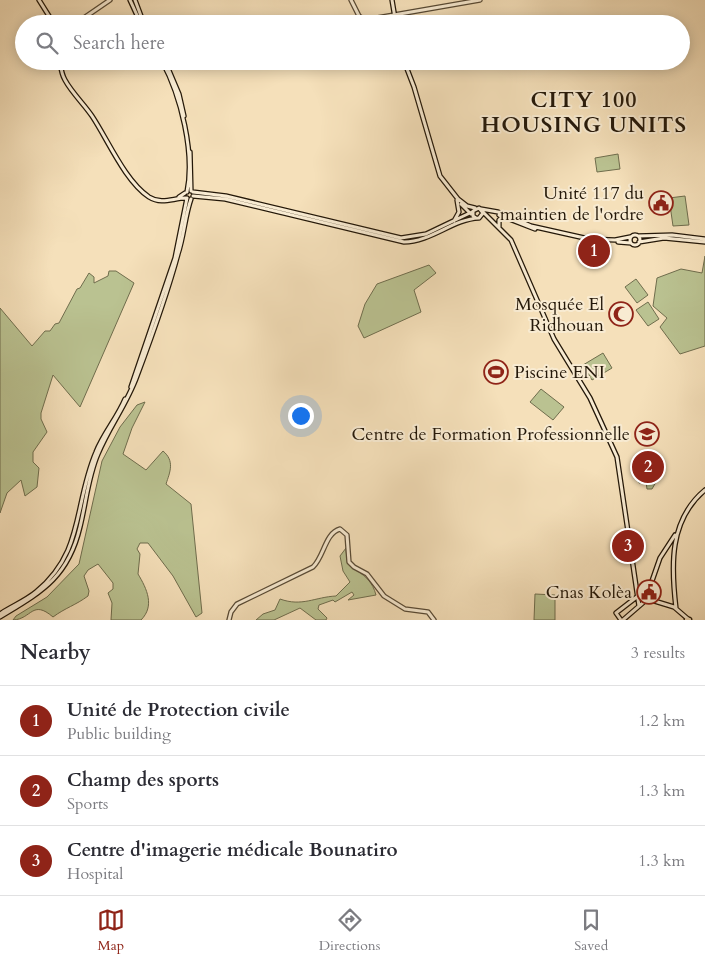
<!DOCTYPE html>
<meta charset="utf-8">
<style>
:root{--surface:#fff;--page:#f7f7f7;--text:#2b2b33;--muted:#7c7c81;--line:#e1e1e2;--accent:#8f2418}
body{margin:0;font-family:Cardo,serif;background:var(--page);color:var(--text)}
.you{position:absolute;left:300px;top:415px;width:18px;height:18px;margin:-12px;border:4px solid #fff;border-radius:50%;background:#1a73e8;box-shadow:0 0 0 8px #1a73e833}
.badge{display:grid;place-items:center;width:32px;height:32px;border-radius:50%;background:var(--accent);color:#fff;font-size:16px;font-weight:700}
.pin{position:absolute;translate:-50% -50%;border:2px solid #fff;box-shadow:0 1px 5px #0006}
.list{margin:0;padding:0;list-style:none}
h2{display:flex;justify-content:space-between;align-items:center;height:65px;margin:0;padding:0 20px;font-size:21px}
h2 small{font-size:16px;font-weight:400;color:var(--muted)}
.list li{display:grid;grid-template-columns:32px 1fr auto;gap:15px;align-items:center;box-sizing:border-box;height:70px;padding:0 20px;border-top:1px solid var(--line)}
.list b{display:block;font-size:19px;white-space:nowrap}
.list p{margin:0;font-size:16px;white-space:nowrap;color:var(--muted)}
.list em{font-size:16px;font-style:normal;color:var(--muted)}
.icon{flex:none;width:28px;height:28px;fill:none;stroke:currentColor;stroke-width:2;stroke-linecap:round;stroke-linejoin:round}
.map{position:relative;flex:none;width:705px;height:620px;overflow:hidden}
.search{position:absolute;background:var(--surface);box-shadow:0 2px 12px #0003;left:15px;right:15px;top:15px;height:55px;display:flex;align-items:center;gap:12px;box-sizing:border-box;padding:0 18px;border-radius:28px;color:var(--muted);font-size:19px}
.sheet{height:275px;background:var(--surface)}
nav{display:flex;justify-content:space-around;align-items:center;box-sizing:border-box;height:70px;border-top:1px solid var(--line);background:var(--surface);font-size:14px;color:var(--muted)}
nav a{display:grid;justify-items:center;gap:2px}
nav .on{color:var(--accent)}
.map>svg:first-child{display:block}
.green{fill:#bac291;stroke:#6f6d4d}
.lines{fill:none;stroke-linecap:round;stroke-linejoin:round}
.tertiary-casing{stroke:#584a35;stroke-width:5.5}
.secondary-casing{stroke:#241809;stroke-width:5.5}
.primary-casing{stroke:#241809;stroke-width:7}
.tertiary{stroke:#f8ebd2;stroke-width:3}
.secondary{stroke:#f8ebd2;stroke-width:3}
.primary{stroke:#f5e0ba;stroke-width:4.5}
.labels{text-anchor:middle;stroke-width:4;stroke-linejoin:round;paint-order:stroke}
.poi-label{font-size:18px;fill:#241809;stroke:#f8ebd2;text-anchor:end}
.district-label{font-size:22px;font-weight:bold;letter-spacing:1px;fill:#241809;stroke:#f8ebd2}
</style>
<div class="map">
<svg width="705" height="620" viewBox="0 0 705 620">
<rect width="100%" height="100%" fill="#f5e0ba"/>
<filter id="stains"><feTurbulence type="fractalNoise" baseFrequency=".004" numOctaves="4"/><feColorMatrix values="0 0 0 0 .2 0 0 0 0 .09 0 0 0 0 .02 0 0 0 .5 -.17"/></filter>
<radialGradient id="worn" r=".72"><stop offset=".6" stop-color="#630" stop-opacity="0"/><stop offset="1" stop-color="#630" stop-opacity=".3"/></radialGradient>
<!-- green -->
<path class="green" d="M618 154 620 169 597 172 595 158Z
M685 196 689 225 673 226 669 198Z
M705 256V346L680 354 660 327 667 318 653 306 657 278 681 269 702 273Z
M429 265 436 273 414 290 421 312 364 338 358 326 365 304 377 284Z
M109 271H116L134 283 80 407 53 375 41 413V419L47 432 33 452V462L39 468 37 487 25 496 21 480 7 493 0 513V308L32 346 45 331H50L55 324 59 323 77 289 80 288 89 273 94 277V283L108 276Z
M636 279 648 295 637 303 625 287Z
M648 302 659 319 648 326 636 310Z
M603 353 612 368 592 380 583 365Z
M541 389 564 407 553 420 530 402Z
M145 402 132 428 123 454 146 470 163 451C175 461 170 472 166 484L191 504 202 613 196 617 173 576 148 543H140L137 549 140 554 138 574C147 589 155 606 141 620H111L112 603 108 593 113 589V583L98 564 88 570 84 576 89 591 88 596C76 605 65 608 53 617 32 599 32 619 13 620L16 616 47 597 79 564 102 461 120 427 137 405Z
M643 453 660 475 652 489H647L646 482 639 483 638 477 649 475 636 458Z
M346 548C346 575 369 568 376 595L348 600 354 595 352 592 335 602 333 600 319 605 318 609 327 618 326 620H316L300 608 274 620H256L263 614 275 610 280 599C302 607 315 597 336 596L350 582 343 571 340 556Z
M535 594 555 595V620H534Z"/>
<g class="lines">
<!-- tertiary casing -->
<g class="tertiary-casing">
<path id="tertiary" d="M351 0 359 16 365 20 480 0
M75 24 110 0
M229 620 231 612 237 604 313 567C324 557 325 533 340 529L347 535 349 562 354 567 367 574 384 596 405 609 428 612 434 620"/>
</g>
<!-- secondary casing -->
<g class="secondary-casing">
<path id="secondary" d="M39 0 54 24
M130 0 141 24
M135 0 144 24
M392 0 396 24
M60 61C61 68 61 73 65 80 72 93 84 104 92 116 108 140 125 181 149 197 162 205 173 198 186 198
M162 61C181 96 195 153 187 192
M165 61 179 94 184 116
M404 61 414 87 440 176 458 199 467 206 475 208
M190 152 191 191
M193 192 226 196 401 238 426 234 472 212
M193 196 225 199 404 242C431 242 453 219 479 218L483 213 479 208 473 211V216L476 218
M179 197 185 193
M461 204 471 214
M481 209 498 212 531 226 589 239 615 240 630 237
M482 211 511 240 554 339 590 398 617 457 639 606
M499 215 535 229
M454 221 459 212 457 200
M499 227V220L504 217
M630 240a5 5 0 1 1 10 0a5 5 0 1 1-10 0Z
M638 236 672 235 705 239
M618 242 631 243
M639 242 664 238 705 242
M131 387 175 258 187 198
M638 596 674 607 688 619
M676 608C671 566 669 520 705 490
M0 614C12 606 25 601 36 592 85 551 73 506 96 452 103 434 117 418 125 399
M0 617C41 592 68 578 80 527 86 503 88 477 98 454 109 427 127 404 137 376 152 336 167 295 178 254 184 236 185 216 191 199
M621 620 616 613 638 596
M623 620 645 601 660 558 675 535"/>
</g>
<!-- primary casing -->
<g class="primary-casing">
<path id="primary" d="M687 620H689"/>
</g>
<!-- tertiary -->
<use href="#tertiary" class="tertiary"/>
<!-- secondary -->
<use href="#secondary" class="secondary"/>
<!-- primary -->
<use href="#primary" class="primary"/>
</g>
<!-- icons -->
<defs>
<g id="civic-ring" transform="scale(1.25)"><circle r="9.5" fill="#f8ebd2" stroke="#8f2418" stroke-width="1.5"/><path d="M-.6-6.5H3V-4.5H.6V-3L4-1V1h2V6H-6V1h2V-1L-.6-3ZM-1.2 2.5V6h2.4V2.5Z" fill="#8f2418"/></g>
<g id="mosque-ring" transform="scale(1.25)"><circle r="9.5" fill="#f8ebd2" stroke="#8f2418" stroke-width="1.5"/><path d="M3.5-4.9A6 6 0 1 0 3.5 4.9A5 5 0 1 1 3.5-4.9Z" fill="#8f2418"/></g>
<g id="stadium-ring" transform="scale(1.25)"><circle r="9.5" fill="#f8ebd2" stroke="#8f2418" stroke-width="1.5"/><path d="M0-5a6.5 5 0 1 0 0 10a6.5 5 0 1 0 0-10ZM-3.5-1.8h7v3.6h-7Z" fill="#8f2418"/></g>
<g id="university-ring" transform="scale(1.25)"><circle r="9.5" fill="#f8ebd2" stroke="#8f2418" stroke-width="1.5"/><path d="M0-5L7-2L0 1L-7-2ZM-4 1L0 2.5L4 1V4Q0 6-4 4Z" fill="#8f2418"/></g>
</defs>
<g fill-rule="evenodd">
<use href="#civic-ring" x="661" y="203"/>
<use href="#mosque-ring" x="621" y="314"/>
<use href="#stadium-ring" x="496" y="372"/>
<use href="#university-ring" x="647" y="434"/>
<use href="#civic-ring" x="649" y="592"/>
</g>
<g class="labels">
<!-- poi labels -->
<g class="poi-label">
<text x="644" y="199">Unité 117 du<tspan x="644" dy="21">maintien de l'ordre</tspan></text>
<text x="604" y="310">Mosquée El<tspan x="604" dy="21">Ridhouan</tspan></text>
<text x="514" y="378" text-anchor="start">Piscine ENI</text>
<text x="630" y="440">Centre de Formation Professionnelle</text>
<text x="632" y="598">Cnas Kolèa</text>
</g>
<!-- district labels -->
<g class="district-label">
<text x="584" y="107">CITY 100<tspan x="584" dy="25">HOUSING UNITS</tspan></text>
</g>
</g>
<rect width="100%" height="100%" filter="url(#stains)"/>
<rect width="100%" height="100%" fill="url(#worn)"/>
</svg>
<div class="you"></div>
<div class="pin badge" style="left:594px;top:251px">1</div>
<div class="pin badge" style="left:648px;top:467px">2</div>
<div class="pin badge" style="left:628px;top:546px">3</div>
<div class="search"><svg class="icon" aria-label="search" viewBox="0 0 24 24"><circle cx="10" cy="10" r="6"/><path d="M15 15l6 6"/></svg>Search here</div>
</div>
<section class="sheet">
<h2>Nearby<small>3 results</small></h2>
<ul class="list">
<li><span class="badge">1</span><div><b>Unité de Protection civile</b><p>Public building</p></div><em>1.2 km</em></li>
<li><span class="badge">2</span><div><b>Champ des sports</b><p>Sports</p></div><em>1.3 km</em></li>
<li><span class="badge">3</span><div><b>Centre d'imagerie médicale Bounatiro</b><p>Hospital</p></div><em>1.3 km</em></li>
</ul>
</section>
<nav>
<a class="on"><svg class="icon" aria-label="map" viewBox="0 0 24 24"><path d="M3 6l6-2 6 2 6-2v14l-6 2-6-2-6 2zM9 4v14M15 6v14"/></svg>Map</a>
<a><svg class="icon" aria-label="directions" viewBox="0 0 24 24"><path d="M12 3l9 9-9 9-9-9zM9 14v-3h6M13 9l2 2-2 2"/></svg>Directions</a>
<a><svg class="icon" aria-label="saved" viewBox="0 0 24 24"><path d="M7 4h10v16l-5-4-5 4z"/></svg>Saved</a>
</nav>
